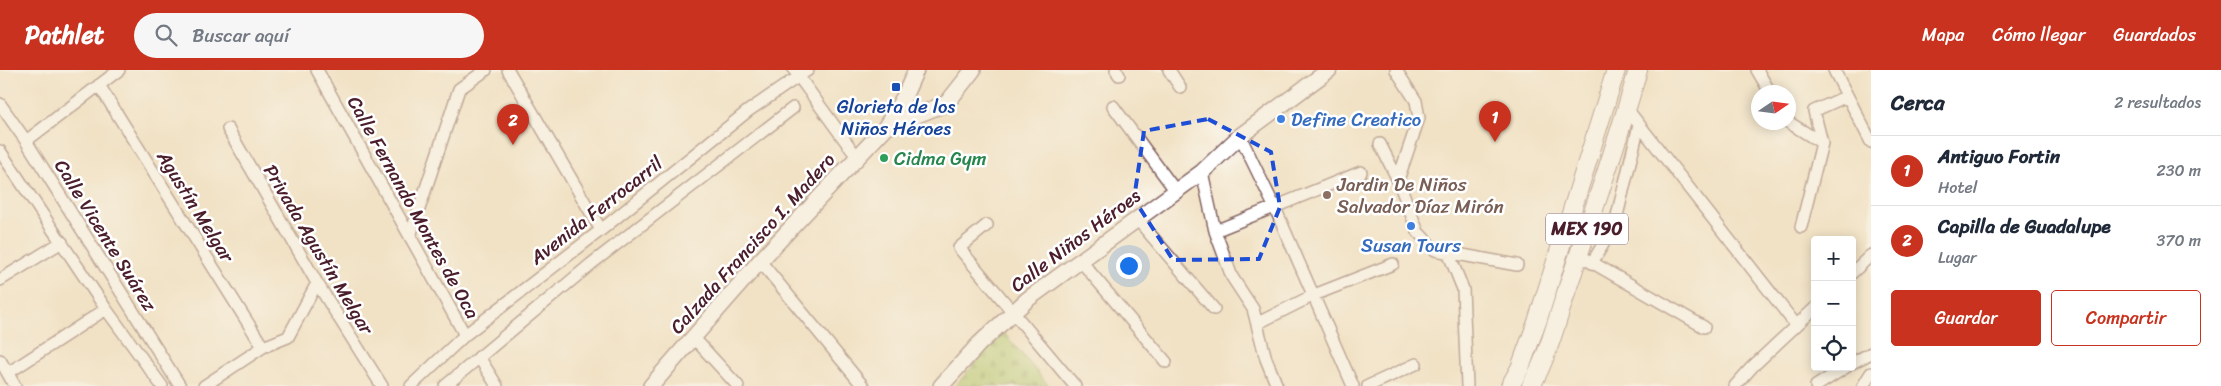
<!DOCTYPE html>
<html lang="es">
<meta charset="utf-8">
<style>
:root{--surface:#fff;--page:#f6f6f7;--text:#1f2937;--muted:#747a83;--line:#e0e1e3;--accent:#c8321e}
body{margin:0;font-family:Sriracha,sans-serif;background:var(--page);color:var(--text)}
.controls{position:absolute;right:15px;bottom:15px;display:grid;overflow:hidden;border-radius:5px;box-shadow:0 2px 12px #0003}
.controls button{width:45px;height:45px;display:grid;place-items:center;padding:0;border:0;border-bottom:1px solid var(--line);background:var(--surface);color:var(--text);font:25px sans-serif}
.compass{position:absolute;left:1751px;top:15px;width:45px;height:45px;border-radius:50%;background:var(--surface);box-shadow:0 2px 12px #0003;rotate:77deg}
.you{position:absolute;left:1128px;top:195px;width:18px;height:18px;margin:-12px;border:4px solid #fff;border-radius:50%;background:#1a73e8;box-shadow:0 0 0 8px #1a73e833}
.badge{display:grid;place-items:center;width:32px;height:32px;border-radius:50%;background:var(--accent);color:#fff;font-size:16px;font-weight:700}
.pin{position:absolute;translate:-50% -41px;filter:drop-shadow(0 1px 2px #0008)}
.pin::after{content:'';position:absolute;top:26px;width:18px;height:15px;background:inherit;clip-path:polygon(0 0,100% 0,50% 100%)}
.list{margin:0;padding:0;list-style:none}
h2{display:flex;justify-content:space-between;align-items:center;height:65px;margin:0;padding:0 20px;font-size:21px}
h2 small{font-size:16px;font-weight:400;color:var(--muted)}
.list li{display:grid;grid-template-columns:32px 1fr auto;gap:15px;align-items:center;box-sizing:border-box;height:70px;padding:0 20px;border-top:1px solid var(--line)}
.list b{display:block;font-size:19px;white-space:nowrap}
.list p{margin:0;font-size:16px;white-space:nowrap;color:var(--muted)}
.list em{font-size:16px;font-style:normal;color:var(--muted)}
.actions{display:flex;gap:10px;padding:15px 20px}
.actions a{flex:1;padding:11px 0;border:1px solid var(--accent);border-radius:5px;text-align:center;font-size:18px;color:var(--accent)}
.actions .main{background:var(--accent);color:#fff}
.icon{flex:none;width:28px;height:28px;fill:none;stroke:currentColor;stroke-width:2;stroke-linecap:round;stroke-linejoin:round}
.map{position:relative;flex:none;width:1871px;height:316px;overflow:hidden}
header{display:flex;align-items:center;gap:30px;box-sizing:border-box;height:70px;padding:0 25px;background:var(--accent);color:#fff}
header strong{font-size:24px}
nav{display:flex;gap:28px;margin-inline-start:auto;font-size:18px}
.search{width:350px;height:45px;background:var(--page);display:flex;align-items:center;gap:12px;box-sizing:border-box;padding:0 18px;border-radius:28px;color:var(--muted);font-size:19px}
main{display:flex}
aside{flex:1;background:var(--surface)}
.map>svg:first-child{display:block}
.cemetery{fill:url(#cemetery-stones);stroke:#7e764e}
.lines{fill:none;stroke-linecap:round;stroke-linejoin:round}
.minor-casing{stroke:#846361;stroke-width:14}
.secondary-casing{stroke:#846361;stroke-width:18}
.primary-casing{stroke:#846361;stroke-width:20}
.minor{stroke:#fff;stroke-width:11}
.secondary{stroke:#fff;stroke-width:15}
.primary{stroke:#fff;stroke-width:18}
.marked{fill:none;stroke:#1d4ed8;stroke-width:4;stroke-dasharray:10 6;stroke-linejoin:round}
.transit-dot{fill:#1a4fb4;stroke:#fff;stroke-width:2}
.shop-dot{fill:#3f7fe0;stroke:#fff;stroke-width:2}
.leisure-dot{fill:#2e9e5b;stroke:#fff;stroke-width:2}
.education-dot{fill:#8d6e63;stroke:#fff;stroke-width:2}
.labels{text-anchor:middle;stroke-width:5;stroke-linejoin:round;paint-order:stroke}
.shield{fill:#fff;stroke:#80626b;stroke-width:1}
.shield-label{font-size:18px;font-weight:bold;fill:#4a1f2b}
.transit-label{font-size:19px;fill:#164399;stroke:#fff}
.shop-label{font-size:19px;fill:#366cbe;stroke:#fff;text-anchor:start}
.leisure-label{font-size:19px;fill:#27864d;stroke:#fff;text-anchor:start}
.education-label{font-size:19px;fill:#785e54;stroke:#fff;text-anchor:start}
.street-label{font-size:19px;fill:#4a1f2b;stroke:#fff}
</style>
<header>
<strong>Pathlet</strong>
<div class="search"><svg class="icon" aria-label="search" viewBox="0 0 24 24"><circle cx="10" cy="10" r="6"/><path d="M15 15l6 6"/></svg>Buscar aquí</div>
<nav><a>Mapa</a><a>Cómo llegar</a><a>Guardados</a></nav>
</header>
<main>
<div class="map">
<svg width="1871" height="316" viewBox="0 0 1871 316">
<defs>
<pattern id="cemetery-stones" width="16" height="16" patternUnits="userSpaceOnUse" patternTransform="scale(1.25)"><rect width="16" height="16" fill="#b1cc72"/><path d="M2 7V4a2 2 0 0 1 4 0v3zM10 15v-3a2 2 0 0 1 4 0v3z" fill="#9aaf63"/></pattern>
</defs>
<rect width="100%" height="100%" fill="#fff"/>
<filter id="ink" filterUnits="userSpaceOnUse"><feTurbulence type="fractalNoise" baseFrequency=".02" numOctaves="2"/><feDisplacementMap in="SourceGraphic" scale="10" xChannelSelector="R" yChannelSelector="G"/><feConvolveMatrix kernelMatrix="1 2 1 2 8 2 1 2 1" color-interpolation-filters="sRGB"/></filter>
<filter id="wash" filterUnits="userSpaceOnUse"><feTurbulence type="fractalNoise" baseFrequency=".0096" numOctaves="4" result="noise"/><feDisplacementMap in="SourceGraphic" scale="20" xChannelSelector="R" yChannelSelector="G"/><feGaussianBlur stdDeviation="1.12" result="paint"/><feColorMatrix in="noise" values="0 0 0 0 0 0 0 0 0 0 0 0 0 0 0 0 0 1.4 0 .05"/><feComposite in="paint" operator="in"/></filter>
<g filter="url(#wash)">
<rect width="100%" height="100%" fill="#f1e2c5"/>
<!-- cemetery -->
<path class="cemetery" d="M1003 262 1049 316H955Z"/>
</g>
<g filter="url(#ink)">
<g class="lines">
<!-- minor casing -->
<g class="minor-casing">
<path id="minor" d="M317 0 465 265
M508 0 601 160
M794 0 857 87
M1116 0 1119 5
M1169 0 1180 17
M1396 0 1416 31 1419 48 1398 110 1418 162 1435 180 1517 195
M1757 0 1770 22
M1834 0 1871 72
M99 15 263 277
M0 34 26 71 180 316
M1113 36 1175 120
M1627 39 1796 255
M1788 52 1822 73
M228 59 317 213 382 316
M1240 66 1275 138 1353 316
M26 71 119 0
M1380 74 1398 110
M0 81 106 239 162 316
M1202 102 1215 161 1232 207 1253 239 1266 289 1277 316
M1137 149 1214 239
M987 155 959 178 1075 316
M1801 157 1822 73 1814 41 1847 26
M1215 161 1361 102
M410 166 459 19 486 0
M1448 182 1463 219 1467 316
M1586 189 1704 257
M1080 190 1166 292
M760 191 863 316
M1592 193 1615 154 1639 55
M1852 203 1871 185
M0 210 62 172
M1258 253 1314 225 1393 194
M693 267 738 316
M479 287 497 316
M0 290 15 316
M1852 293 1871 283
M8 303 106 239
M204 316 263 277 288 267 317 213
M411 316 465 265 601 160 748 41 808 0
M445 316 591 194 793 38
M1368 316 1416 294
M1735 316 1752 297 1815 238
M1816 316 1846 297
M1863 316 1871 303"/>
</g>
<!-- secondary casing -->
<g class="secondary-casing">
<path id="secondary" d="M885 58 947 33 973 0
M651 316 760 191 885 58 904 27 916 0
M941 316 979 274 1028 229 1202 102 1240 66 1329 0"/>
</g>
<!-- primary casing -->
<g class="primary-casing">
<path id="primary" d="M1510 316 1520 298 1537 252 1616 0
M1531 316C1550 283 1560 238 1573 202 1595 135 1619 68 1638 0"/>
</g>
<!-- minor -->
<use href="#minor" class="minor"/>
<!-- secondary -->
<use href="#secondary" class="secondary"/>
<!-- primary -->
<use href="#primary" class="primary"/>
</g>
</g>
<!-- marked area -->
<path d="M0 0H1871V316H0ZM1208 49 1271 82 1280 137 1259 189 1173 190 1134 129 1144 61Z" fill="#f1e2c5" fill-opacity=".55" fill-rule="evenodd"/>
<path class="marked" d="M1208 49 1271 82 1280 137 1259 189 1173 190 1134 129 1144 61Z"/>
<!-- markers -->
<rect class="transit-dot" x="891" y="12" width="10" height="10" rx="2.5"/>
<g class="shop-dot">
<circle cx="1281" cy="49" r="5"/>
<circle cx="1411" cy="156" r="5"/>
</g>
<circle class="leisure-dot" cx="884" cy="88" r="5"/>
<circle class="education-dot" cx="1327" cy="125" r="5"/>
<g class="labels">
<!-- shield labels -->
<rect class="shield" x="1546" y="143.5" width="82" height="31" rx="4"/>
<g class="shield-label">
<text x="1587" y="165">MEX 190</text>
</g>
<!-- transit labels -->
<g class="transit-label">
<text x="896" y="43">Glorieta de los<tspan x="896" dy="22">Niños Héroes</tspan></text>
</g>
<!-- shop labels -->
<g class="shop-label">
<text x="1291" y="56">Define Creatico</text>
<text x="1411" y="182" text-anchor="middle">Susan Tours</text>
</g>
<!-- leisure labels -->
<g class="leisure-label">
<text x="894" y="95">Cidma Gym</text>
</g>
<!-- education labels -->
<g class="education-label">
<text x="1337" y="121">Jardin De Niños<tspan x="1337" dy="22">Salvador Díaz Mirón</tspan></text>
</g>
<!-- street labels -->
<g class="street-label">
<text transform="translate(196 136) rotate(58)" y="7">Agustín Melgar</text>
<text transform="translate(414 137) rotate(61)" y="7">Calle Fernando Montes de Oca</text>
<text transform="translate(596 140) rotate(-38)" y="7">Avenida Ferrocarril</text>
<text transform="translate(106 165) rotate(58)" y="7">Calle Vicente Suárez</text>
<text transform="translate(1075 170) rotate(-37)" y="7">Calle Niños Héroes</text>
<text transform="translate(752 173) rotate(-48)" y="7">Calzada Francisco I. Madero</text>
<text transform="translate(319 179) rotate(59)" y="7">Privada Agustín Melgar</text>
</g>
</g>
</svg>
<div class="controls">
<button>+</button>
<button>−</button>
<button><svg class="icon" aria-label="locate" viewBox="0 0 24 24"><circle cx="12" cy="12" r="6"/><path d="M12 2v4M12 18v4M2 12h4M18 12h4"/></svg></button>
</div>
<svg class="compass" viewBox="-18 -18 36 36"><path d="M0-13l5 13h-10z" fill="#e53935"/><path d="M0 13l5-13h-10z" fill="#747a83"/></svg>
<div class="you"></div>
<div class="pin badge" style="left:1495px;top:72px">1</div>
<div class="pin badge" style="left:513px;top:75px">2</div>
</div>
<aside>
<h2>Cerca<small>2 resultados</small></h2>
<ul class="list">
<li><span class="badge">1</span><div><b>Antiguo Fortin</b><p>Hotel</p></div><em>230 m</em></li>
<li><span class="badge">2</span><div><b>Capilla de Guadalupe</b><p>Lugar</p></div><em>370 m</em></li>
</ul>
<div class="actions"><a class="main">Guardar</a><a>Compartir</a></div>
</aside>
</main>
